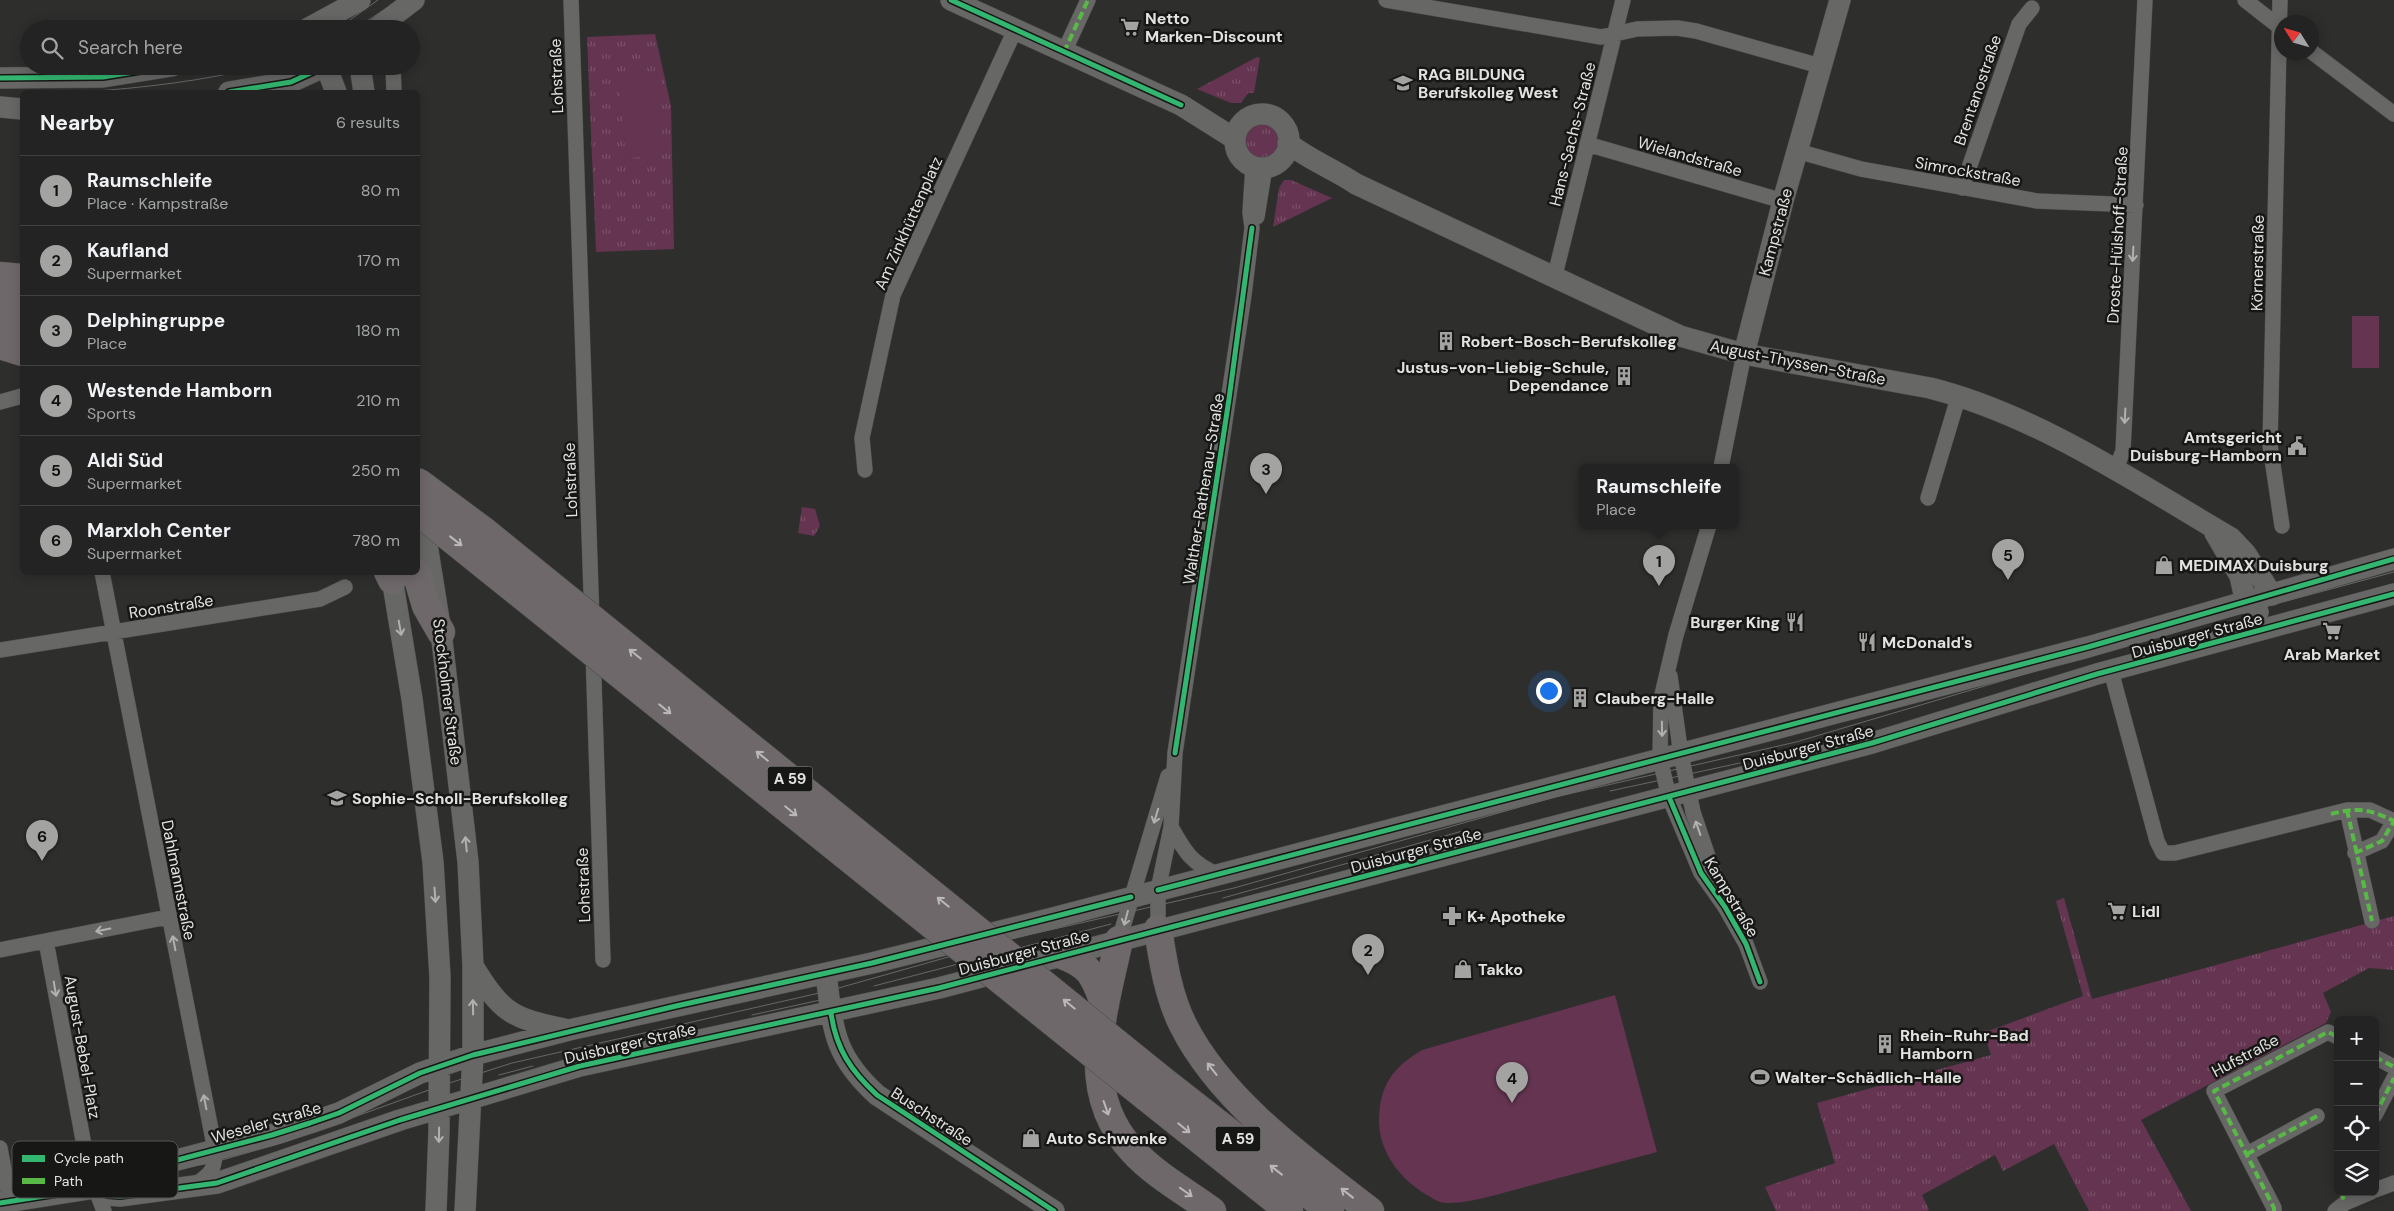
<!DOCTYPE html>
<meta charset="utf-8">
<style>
:root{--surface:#222322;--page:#2e2f2f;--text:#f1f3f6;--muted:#a2a4a5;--line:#3f4040;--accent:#a3a4a1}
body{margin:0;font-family:"DM Sans",sans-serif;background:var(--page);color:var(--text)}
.controls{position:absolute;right:15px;bottom:15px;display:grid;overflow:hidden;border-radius:8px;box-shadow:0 2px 12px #0003}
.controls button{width:45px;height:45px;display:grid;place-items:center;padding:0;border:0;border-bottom:1px solid var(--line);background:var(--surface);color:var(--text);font:25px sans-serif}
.compass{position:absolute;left:2274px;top:15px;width:45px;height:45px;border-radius:50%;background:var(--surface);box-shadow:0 2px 12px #0003;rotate:307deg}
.you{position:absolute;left:1548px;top:690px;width:18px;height:18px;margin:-12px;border:4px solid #fff;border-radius:50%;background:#1a73e8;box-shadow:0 0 0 8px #1a73e833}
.badge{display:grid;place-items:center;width:32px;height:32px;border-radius:50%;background:var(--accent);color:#111;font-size:16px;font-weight:700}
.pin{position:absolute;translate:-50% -41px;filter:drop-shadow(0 1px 2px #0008)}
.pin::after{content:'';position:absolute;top:26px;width:18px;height:15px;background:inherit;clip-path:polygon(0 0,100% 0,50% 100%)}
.popup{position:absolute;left:1579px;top:464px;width:160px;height:65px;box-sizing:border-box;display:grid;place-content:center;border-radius:8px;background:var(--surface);filter:drop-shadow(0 1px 4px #0005);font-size:16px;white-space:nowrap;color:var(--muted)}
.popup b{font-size:19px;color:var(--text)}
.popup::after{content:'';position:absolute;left:50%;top:100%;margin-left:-10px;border:10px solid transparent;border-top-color:var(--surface)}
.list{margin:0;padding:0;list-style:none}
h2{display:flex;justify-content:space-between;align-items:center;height:65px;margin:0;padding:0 20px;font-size:21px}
h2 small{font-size:16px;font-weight:400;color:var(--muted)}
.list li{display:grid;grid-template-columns:32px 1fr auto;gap:15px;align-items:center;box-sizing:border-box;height:70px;padding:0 20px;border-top:1px solid var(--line)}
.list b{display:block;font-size:19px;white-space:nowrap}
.list p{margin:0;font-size:16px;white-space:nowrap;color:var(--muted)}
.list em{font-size:16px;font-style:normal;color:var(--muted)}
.icon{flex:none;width:28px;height:28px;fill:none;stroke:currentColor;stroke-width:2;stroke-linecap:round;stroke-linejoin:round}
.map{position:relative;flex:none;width:2394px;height:1211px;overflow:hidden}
.search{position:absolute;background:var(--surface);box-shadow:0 2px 12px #0003;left:20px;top:20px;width:400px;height:55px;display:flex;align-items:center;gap:12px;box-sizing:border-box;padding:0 18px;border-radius:28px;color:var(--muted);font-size:19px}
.panel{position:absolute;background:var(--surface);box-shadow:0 2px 12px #0003;left:20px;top:90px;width:400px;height:485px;border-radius:8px}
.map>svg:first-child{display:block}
.grass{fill:url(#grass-tufts)}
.pitch{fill:#643450}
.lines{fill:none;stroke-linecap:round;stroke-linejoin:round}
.street-casing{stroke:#4b4c4a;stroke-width:16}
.secondary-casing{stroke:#4b4c4a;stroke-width:22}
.highway-casing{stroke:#4b4c4a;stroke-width:29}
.street{stroke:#676866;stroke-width:15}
.secondary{stroke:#676866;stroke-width:21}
.highway{stroke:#6f686b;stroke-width:28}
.tram{stroke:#676867;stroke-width:1}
.highway-bridge-casing{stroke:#4b4c4a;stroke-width:29;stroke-linecap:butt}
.highway-bridge{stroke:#6f686b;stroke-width:28}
.quiet{stroke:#58b947;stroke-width:4;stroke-dasharray:8 4;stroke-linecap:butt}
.cycleway-casing{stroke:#171816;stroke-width:8}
.cycleway{stroke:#33b770;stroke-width:5}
.oneway{stroke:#b1b2af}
.oneway2{stroke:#bab8b7}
.labels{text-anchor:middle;stroke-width:5;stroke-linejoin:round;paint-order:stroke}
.shield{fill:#171816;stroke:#a5a6a3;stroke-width:1}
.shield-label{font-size:15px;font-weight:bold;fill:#e2e3e0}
.poi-label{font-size:16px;font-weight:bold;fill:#e2e3e0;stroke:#171816;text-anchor:start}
.street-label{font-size:16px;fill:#e2e3e0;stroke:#171816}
.key{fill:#171816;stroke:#545553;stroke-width:1}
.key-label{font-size:14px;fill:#e2e3e0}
</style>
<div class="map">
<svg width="2394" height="1211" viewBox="0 0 2394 1211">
<defs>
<pattern id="grass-tufts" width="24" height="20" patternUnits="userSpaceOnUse" patternTransform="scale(1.25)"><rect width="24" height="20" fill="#643450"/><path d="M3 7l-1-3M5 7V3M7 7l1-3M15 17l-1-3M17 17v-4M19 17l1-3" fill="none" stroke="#7a5169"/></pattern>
</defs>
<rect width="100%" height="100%" fill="#2e2f2d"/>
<!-- grass -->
<path class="grass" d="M655 34 671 106 674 249 596 252 587 37Z
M1257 57 1260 58 1254 93H1248L1241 103H1231L1197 89Z
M1245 142a18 18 0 1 1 36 0a18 18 0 1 1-36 0Z
M1284 180H1291L1332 198 1273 227 1279 188Z
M802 507 815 509 820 526 814 536 798 533Z
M2064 898 2092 999 2394 916V970L2369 968 2323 993 2331 1012 2326 1023 2141 1120 2191 1211H2089L2054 1144 2003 1171 1995 1155 1922 1195 1929 1210 1927 1211H1776L1765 1187 1835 1163 1817 1103 1991 1055 1983 1030H1991L2083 996 2056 901Z"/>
<!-- pitch -->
<path class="pitch" d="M656 73 663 155 626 158 618 76Z
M2352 316H2379V368H2352Z
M1615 995 1657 1152C1613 1164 1569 1175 1525 1187 1506 1192 1459 1207 1440 1202 1436 1201 1431 1197 1427 1195 1401 1180 1380 1153 1379 1123 1379 1086 1392 1068 1422 1050Z"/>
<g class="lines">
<!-- street casing -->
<g class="street-casing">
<path id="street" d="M571 0 592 621
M1386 0 1601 37 1637 29 1677 28 1696 31 1820 66
M2245 0 2282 29
M2280 0 2270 445 2282 526
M1064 52 1088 0
M2312 52 2394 114
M393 66 394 92
M1587 144 1783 201
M1797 151 1861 169 2037 201 2136 205
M1962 188 2019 24 2032 8
M1257 217 1265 167
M1555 275 1623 0
M0 402 22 396
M1721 467 1744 354
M865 470 862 438 893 295 1015 30
M2115 471 2123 451 2145 0
M1928 498 1959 395
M1709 525 1676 635 1661 699 1660 759 1669 797 1701 873 1725 907 1746 944 1760 982
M102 572 215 1150C215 1171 211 1173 195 1185
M0 650 320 599 345 587
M593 651 603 960
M2111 671 2157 841 2163 853H2175L2347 810H2370L2394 821
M1670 676 1681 755 1693 812 1720 892
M2347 810 2372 921
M1171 827C1185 852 1192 864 1219 875
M2355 853 2382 841 2394 821
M1158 929V890L1171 827 1175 753 1244 295 1252 228 1250 212 1253 166
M1119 940 1168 776
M46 941 89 1172 104 1211
M0 950 168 917
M2375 1057 2394 1067
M2375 1115 2394 1078
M0 1148 10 1202
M2247 1154 2317 1116
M2375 1190 2394 1183
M2274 1211V1208L2214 1091 2328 1032 2338 1037
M2335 1211 2345 1203 2371 1192"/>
</g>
<!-- secondary casing -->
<g class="secondary-casing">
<path id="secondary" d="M951 0 1181 105 1235 139
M307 29 360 0
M376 29 414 0
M326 66 336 92
M360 66 364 92
M0 78 103 77 172 66
M229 92 291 82 326 66
M0 107 22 109
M1235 141a27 27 0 1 1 54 0a27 27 0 1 1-54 0Z
M1288 143C1309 160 1334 169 1356 184L1680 336 1744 354 1930 388C2037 415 2137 483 2231 538L2246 554 2272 595
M1744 354 1783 201 1840 0
M421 507 441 632 468 862 473 966V1055L465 1211
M2215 533 2240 576 2246 603 2258 612
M391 572 412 699 433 862 440 977 439 1131 436 1211
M473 966C502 1013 511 1018 564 1029
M826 974C833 1029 833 1055 877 1095L1054 1211
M95 1188 107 1195 120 1196 217 1183 400 1120 580 1066 939 988 1872 743 2097 674 2394 594
M0 1203 95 1188 105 1179 272 1135 310 1123 339 1113 420 1073 473 1055 569 1030 872 963 1053 918 2088 647 2394 559"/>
</g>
<!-- highway casing -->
<g class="highway-casing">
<path id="highway" d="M0 276 22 278
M0 301 22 305
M0 325 22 330
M0 345 22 352
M388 572 392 580
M416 572 426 606 441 632
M1158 929C1163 961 1168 995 1183 1025 1221 1101 1304 1160 1370 1211
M1119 940C1104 1011 1076 1091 1133 1151 1155 1175 1186 1192 1212 1211
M1062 955C1092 966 1094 977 1105 1005
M1161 1079 1330 1211
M1146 1097 1289 1211"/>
</g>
<!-- street -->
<use href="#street" class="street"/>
<!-- secondary -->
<use href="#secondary" class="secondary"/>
<!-- highway -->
<use href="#highway" class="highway"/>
<!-- tram -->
<path class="tram" d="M337 29 378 0
M355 29 399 0
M0 87 67 86 123 82 230 66
M82 92C142 88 204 81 263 66
M1610 791 1740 763
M1223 898 1466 830
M874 986 1111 924
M752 1015 825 999
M499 1075 533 1066
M0 1200 97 1185 215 1162 285 1142 440 1086 512 1063 828 991 1019 937 1234 888 1555 797 1796 742 2116 647 2394 572"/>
<!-- highway-bridge casing -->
<g class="highway-bridge-casing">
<path id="highway-bridge" d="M418 482 484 531 1161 1079
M418 512 1146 1097"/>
</g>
<!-- highway-bridge -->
<use href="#highway-bridge" class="highway-bridge"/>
<!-- quiet -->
<path class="quiet" d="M1064 52 1088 0
M2347 810 2372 921
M2331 814C2358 807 2369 809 2394 821
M2355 853 2382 841 2394 821
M2375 1057 2394 1067
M2375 1115 2394 1078
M2247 1154 2317 1116
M2341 1192 2345 1203
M2274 1211V1208L2214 1091 2328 1032 2338 1037"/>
<!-- cycleway casing -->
<g class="cycleway-casing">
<path id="cycleway" d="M951 0 1181 105
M0 78 103 77 172 66
M229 92 291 82 326 66
M1175 753 1229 399 1252 228
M1669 797 1701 873 1725 907 1746 944 1760 982
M1158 890 2088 647 2394 559
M831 1013C836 1049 851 1071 877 1095L1054 1211
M95 1188 107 1195 120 1196 217 1183 400 1120 580 1066 939 988 1872 743 2097 674 2394 594
M0 1203 95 1188 105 1179 272 1135 310 1123 339 1113 420 1073 473 1055 676 1006 872 963 1131 897"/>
</g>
<!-- cycleway -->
<use href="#cycleway" class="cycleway"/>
</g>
<!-- one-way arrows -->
<defs><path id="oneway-shaft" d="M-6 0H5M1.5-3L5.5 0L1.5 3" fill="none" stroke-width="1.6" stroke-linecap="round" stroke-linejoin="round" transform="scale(1.25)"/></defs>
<g class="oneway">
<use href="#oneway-shaft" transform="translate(2133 254) rotate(93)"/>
<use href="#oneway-shaft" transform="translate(2125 416) rotate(93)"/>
<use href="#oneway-shaft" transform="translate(400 628) rotate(80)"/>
<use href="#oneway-shaft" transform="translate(1662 729) rotate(89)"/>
<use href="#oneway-shaft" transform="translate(1156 816) rotate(107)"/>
<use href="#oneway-shaft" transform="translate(1698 828) rotate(-109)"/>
<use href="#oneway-shaft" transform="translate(466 844) rotate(-96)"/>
<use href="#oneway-shaft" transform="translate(435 895) rotate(86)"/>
<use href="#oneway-shaft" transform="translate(1126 918) rotate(105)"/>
<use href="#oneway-shaft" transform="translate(103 930) rotate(169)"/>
<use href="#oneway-shaft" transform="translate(174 943) rotate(-101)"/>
<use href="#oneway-shaft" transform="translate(55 989) rotate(80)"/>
<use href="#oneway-shaft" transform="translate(473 1007) rotate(-91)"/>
<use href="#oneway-shaft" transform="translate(205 1102) rotate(-101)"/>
<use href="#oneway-shaft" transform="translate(439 1135) rotate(91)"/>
</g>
<g class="oneway2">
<use href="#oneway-shaft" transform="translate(456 541) rotate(38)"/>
<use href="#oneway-shaft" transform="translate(635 654) rotate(-141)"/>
<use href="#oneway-shaft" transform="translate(665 709) rotate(39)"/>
<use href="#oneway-shaft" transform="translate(762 756) rotate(-141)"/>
<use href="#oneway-shaft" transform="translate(791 811) rotate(39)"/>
<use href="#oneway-shaft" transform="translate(943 902) rotate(-141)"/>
<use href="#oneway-shaft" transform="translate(1069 1004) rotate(-141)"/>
<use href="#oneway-shaft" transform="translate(1212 1069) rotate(-128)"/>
<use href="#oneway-shaft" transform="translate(1106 1108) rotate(71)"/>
<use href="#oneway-shaft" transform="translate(1184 1128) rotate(39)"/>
<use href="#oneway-shaft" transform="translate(1276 1170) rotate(-142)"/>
<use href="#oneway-shaft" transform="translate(1186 1192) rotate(35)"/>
<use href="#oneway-shaft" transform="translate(1347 1193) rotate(-142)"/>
</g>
<!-- icons -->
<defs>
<g id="supermarket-bare" transform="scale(1.5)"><path d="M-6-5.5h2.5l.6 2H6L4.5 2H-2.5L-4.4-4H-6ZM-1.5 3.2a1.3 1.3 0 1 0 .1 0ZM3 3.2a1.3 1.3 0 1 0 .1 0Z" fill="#a3a4a1" stroke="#171816" stroke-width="2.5" paint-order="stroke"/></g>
<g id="school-bare" transform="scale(1.5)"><path d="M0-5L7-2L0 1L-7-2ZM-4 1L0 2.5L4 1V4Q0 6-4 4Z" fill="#a3a4a1" stroke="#171816" stroke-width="2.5" paint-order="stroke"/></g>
<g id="building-bare" transform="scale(1.5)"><path d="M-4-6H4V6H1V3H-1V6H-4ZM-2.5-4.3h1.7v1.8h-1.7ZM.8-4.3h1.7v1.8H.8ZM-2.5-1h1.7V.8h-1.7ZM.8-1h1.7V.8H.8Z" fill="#a3a4a1" stroke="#171816" stroke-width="2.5" paint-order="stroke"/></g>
<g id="civic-bare" transform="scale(1.5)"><path d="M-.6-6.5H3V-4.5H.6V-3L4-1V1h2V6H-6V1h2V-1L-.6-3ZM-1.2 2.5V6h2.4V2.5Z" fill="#a3a4a1" stroke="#171816" stroke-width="2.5" paint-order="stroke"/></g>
<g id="shop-bare" transform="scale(1.5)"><path d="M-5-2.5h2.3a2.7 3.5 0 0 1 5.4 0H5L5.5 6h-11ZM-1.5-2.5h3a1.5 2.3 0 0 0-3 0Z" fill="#a3a4a1" stroke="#171816" stroke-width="2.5" paint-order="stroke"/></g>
<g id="restaurant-bare" transform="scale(1.5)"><path d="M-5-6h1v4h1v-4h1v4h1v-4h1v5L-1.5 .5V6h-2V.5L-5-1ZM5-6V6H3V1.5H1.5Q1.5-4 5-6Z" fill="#a3a4a1" stroke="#171816" stroke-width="2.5" paint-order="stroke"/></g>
<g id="pharmacy-bare" transform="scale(1.5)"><path d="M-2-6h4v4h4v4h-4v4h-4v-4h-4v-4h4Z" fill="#a3a4a1" stroke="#171816" stroke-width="2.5" paint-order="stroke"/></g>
<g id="stadium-bare" transform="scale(1.5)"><path d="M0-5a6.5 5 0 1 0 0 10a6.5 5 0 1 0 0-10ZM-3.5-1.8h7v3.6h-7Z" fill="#a3a4a1" stroke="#171816" stroke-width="2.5" paint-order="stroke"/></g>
</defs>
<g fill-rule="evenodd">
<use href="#supermarket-bare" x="1130" y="27"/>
<use href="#school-bare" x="1403" y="83"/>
<use href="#building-bare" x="1446" y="341"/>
<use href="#building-bare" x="1624" y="376"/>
<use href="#civic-bare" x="2297" y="446"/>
<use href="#shop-bare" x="2164" y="565"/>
<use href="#restaurant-bare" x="1795" y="622"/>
<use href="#supermarket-bare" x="2332" y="631"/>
<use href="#restaurant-bare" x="1867" y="642"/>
<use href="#building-bare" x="1580" y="698"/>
<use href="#school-bare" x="337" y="798"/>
<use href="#supermarket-bare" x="2117" y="911"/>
<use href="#pharmacy-bare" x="1452" y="916"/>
<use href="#shop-bare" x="1463" y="969"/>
<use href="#building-bare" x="1885" y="1044"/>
<use href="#stadium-bare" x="1760" y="1077"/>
<use href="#shop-bare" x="1031" y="1138"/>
</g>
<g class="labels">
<!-- shield labels -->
<g class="shield">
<rect x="767.5" y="766.5" width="45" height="25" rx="4"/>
<rect x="1215.5" y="1126.5" width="45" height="25" rx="4"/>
</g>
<g class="shield-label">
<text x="790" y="784">A 59</text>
<text x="1238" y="1144">A 59</text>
</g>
<!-- poi labels -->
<g class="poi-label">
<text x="1145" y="24">Netto<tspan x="1145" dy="18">Marken-Discount</tspan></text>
<text x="1418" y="80">RAG BILDUNG<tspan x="1418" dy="18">Berufskolleg West</tspan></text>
<text x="1461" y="347">Robert-Bosch-Berufskolleg</text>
<text x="1609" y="373" text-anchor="end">Justus-von-Liebig-Schule,<tspan x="1609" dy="18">Dependance</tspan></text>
<text x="2282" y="443" text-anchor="end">Amtsgericht<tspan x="2282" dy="18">Duisburg-Hamborn</tspan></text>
<text x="2179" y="571">MEDIMAX Duisburg</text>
<text x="1780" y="628" text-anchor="end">Burger King</text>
<text x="1882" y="648">McDonald's</text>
<text x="2332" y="660" text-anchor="middle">Arab Market</text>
<text x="1595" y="704">Clauberg-Halle</text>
<text x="352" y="804">Sophie-Scholl-Berufskolleg</text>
<text x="2132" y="917">Lidl</text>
<text x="1467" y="922">K+ Apotheke</text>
<text x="1478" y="975">Takko</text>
<text x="1900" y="1041">Rhein-Ruhr-Bad<tspan x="1900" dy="18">Hamborn</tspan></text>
<text x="1775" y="1083">Walter-Schädlich-Halle</text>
<text x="1046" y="1144">Auto Schwenke</text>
</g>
<!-- street labels -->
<g class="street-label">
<text transform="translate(556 76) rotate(-92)" y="6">Lohstraße</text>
<text transform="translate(1977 90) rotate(-71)" y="6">Brentanostraße</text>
<text transform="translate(1572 134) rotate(-76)" y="6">Hans-Sachs-Straße</text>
<text transform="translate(1690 156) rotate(16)" y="6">Wielandstraße</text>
<text transform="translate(1968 171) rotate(10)" y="6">Simrockstraße</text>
<text transform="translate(908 223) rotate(-66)" y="6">Am Zinkhüttenplatz</text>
<text transform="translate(1775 232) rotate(-75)" y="6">Kampstraße</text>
<text transform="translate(2117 235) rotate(-87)" y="6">Droste-Hülshoff-Straße</text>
<text transform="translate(2257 263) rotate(-89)" y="6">Körnerstraße</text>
<text transform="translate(1798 362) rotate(11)" y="6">August-Thyssen-Straße</text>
<text transform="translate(570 480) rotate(-92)" y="6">Lohstraße</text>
<text transform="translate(1203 489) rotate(-81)" y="6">Walther-Rathenau-Straße</text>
<text transform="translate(171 606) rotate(-9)" y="6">Roonstraße</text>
<text transform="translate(2197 635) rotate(-15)" y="6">Duisburger Straße</text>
<text transform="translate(448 692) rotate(83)" y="6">Stockholmer Straße</text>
<text transform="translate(1808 747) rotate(-15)" y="6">Duisburger Straße</text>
<text transform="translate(1416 850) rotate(-15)" y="6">Duisburger Straße</text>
<text transform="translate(179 880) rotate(79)" y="6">Dahlmannstraße</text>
<text transform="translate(583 885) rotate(-92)" y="6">Lohstraße</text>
<text transform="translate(1732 897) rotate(59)" y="6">Kampstraße</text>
<text transform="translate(1024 952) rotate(-15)" y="6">Duisburger Straße</text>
<text transform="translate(630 1043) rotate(-13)" y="6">Duisburger Straße</text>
<text transform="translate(83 1047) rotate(80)" y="6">August-Bebel-Platz</text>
<text transform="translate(2245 1055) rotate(-28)" y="6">Hufstraße</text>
<text transform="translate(932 1116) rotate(33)" y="6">Buschstraße</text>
<text transform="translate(266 1122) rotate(-16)" y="6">Weseler Straße</text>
</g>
</g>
<!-- legend -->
<rect x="12" y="1141" width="166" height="57" rx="8" class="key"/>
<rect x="22" y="1155" width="23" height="7" fill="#33b770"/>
<rect x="22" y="1178" width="23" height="6" fill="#58b947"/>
<g class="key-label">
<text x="54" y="1163">Cycle path</text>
<text x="54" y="1186">Path</text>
</g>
</svg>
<div class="controls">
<button>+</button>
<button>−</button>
<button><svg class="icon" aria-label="locate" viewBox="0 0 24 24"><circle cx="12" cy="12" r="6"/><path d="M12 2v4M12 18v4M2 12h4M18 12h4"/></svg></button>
<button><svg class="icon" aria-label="layers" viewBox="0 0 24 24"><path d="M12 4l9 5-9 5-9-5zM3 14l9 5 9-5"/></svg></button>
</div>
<svg class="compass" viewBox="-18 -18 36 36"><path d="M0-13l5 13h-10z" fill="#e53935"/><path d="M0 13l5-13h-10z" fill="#a2a4a5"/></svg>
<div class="you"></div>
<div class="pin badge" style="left:1659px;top:586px">1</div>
<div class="popup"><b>Raumschleife</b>Place</div>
<div class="pin badge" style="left:1368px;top:975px">2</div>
<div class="pin badge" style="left:1266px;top:494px">3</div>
<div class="pin badge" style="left:1512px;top:1103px">4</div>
<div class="pin badge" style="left:2008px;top:580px">5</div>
<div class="pin badge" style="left:42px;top:861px">6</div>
<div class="search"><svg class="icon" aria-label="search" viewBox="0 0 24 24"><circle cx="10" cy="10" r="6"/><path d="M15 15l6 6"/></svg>Search here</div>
<section class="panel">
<h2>Nearby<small>6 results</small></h2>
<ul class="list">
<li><span class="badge">1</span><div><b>Raumschleife</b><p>Place · Kampstraße</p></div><em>80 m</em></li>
<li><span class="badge">2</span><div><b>Kaufland</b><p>Supermarket</p></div><em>170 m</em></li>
<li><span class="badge">3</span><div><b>Delphingruppe</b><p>Place</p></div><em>180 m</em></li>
<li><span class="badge">4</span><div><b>Westende Hamborn</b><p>Sports</p></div><em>210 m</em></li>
<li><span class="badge">5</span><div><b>Aldi Süd</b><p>Supermarket</p></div><em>250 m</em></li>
<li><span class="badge">6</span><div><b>Marxloh Center</b><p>Supermarket</p></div><em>780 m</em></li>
</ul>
</section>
</div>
